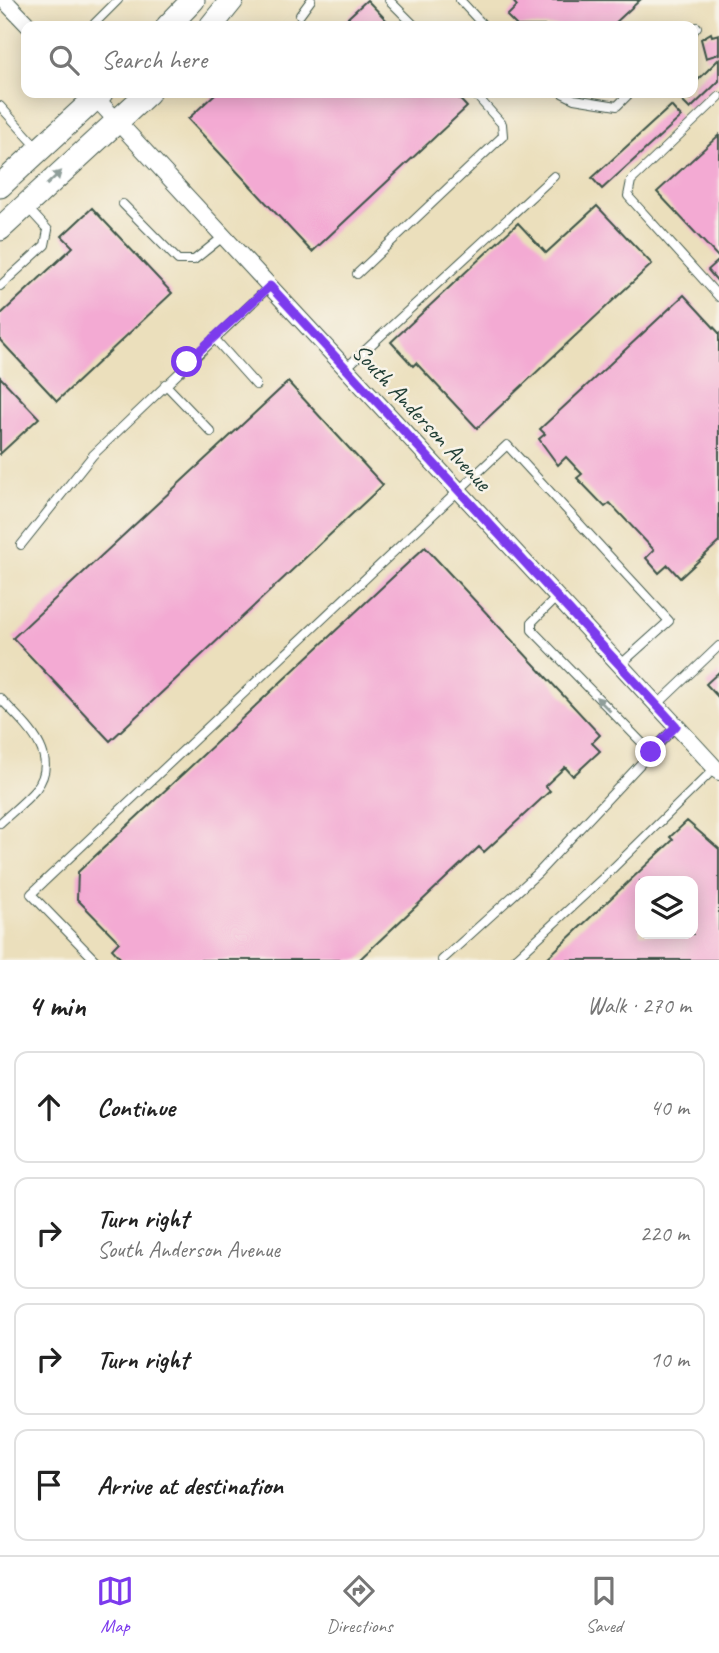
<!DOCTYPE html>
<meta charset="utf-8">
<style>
:root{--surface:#fff;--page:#f6f6f6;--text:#222;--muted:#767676;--line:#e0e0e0;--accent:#7c3aed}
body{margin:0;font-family:Caveat,sans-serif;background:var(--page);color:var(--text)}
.controls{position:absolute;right:21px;bottom:21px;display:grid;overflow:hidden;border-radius:14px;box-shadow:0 4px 18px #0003}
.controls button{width:63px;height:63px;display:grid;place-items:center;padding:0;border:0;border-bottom:2px solid var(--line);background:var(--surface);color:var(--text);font:35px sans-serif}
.stop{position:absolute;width:21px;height:21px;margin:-16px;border:5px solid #7c3aed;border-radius:50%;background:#fff}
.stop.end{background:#7c3aed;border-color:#fff;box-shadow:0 2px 7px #0008}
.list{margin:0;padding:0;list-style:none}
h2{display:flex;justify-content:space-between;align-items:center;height:91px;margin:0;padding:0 28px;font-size:30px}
h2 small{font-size:23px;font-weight:400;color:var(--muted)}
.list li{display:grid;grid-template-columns:46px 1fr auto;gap:21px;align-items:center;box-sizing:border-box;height:112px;margin:0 14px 14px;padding:0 14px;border:2px solid var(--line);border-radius:14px}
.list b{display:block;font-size:26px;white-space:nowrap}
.list p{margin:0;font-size:23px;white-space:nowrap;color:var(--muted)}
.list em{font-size:23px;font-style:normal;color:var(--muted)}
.icon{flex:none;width:38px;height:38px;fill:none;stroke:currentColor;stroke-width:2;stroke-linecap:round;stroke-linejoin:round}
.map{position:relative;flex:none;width:719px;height:960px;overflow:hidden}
.search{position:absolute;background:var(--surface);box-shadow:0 4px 18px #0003;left:21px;right:21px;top:21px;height:77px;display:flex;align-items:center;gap:18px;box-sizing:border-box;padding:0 24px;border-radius:14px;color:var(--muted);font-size:26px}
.sheet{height:595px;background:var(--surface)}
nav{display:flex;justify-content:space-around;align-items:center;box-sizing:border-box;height:98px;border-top:2px solid var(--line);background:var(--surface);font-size:19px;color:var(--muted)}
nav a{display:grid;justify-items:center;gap:4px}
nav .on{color:var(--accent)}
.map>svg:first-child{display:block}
.building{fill:#f3aad3;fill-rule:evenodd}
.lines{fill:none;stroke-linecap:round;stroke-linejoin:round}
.lane-casing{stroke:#3e5548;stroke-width:10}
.street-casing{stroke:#3e5548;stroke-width:18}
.secondary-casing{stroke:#3e5548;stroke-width:25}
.lane{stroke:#fff;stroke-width:8}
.street{stroke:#fff;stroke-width:16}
.secondary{stroke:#fff;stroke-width:23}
.oneway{fill:#8f9e9a}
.route{stroke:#7c3aed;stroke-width:9}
.labels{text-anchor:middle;stroke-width:5;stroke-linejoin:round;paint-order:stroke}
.street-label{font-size:24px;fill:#1f3d34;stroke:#f7f3e8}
</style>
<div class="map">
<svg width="719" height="960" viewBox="0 0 719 960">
<rect width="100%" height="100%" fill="#f7f3e8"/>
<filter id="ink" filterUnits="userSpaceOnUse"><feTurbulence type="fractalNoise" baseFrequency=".0143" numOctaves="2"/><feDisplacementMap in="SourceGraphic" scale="14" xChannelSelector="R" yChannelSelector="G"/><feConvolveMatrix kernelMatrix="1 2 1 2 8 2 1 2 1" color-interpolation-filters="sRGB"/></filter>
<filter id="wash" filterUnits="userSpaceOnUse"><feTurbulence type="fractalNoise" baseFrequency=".00686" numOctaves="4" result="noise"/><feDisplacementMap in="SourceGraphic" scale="28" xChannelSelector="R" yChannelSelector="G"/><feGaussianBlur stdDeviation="1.57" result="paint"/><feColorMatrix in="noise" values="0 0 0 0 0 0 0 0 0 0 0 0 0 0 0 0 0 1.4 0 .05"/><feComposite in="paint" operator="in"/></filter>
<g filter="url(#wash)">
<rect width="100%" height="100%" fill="#ebdfbc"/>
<g id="blocks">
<!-- building -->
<path class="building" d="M367 0 392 26H339Z
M512 0H640L612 26H517L507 16 517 6Z
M711 33 712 36 719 34V54L706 58 701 39Z
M719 59V81L690 109 679 98 684 93H693V85Z
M216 93H454L467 107 312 252 188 119Z
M671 106 681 117 602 189 592 178Z
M719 135V258L657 192Z
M597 206 652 264 477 428 416 363 413 366 391 342 518 223 546 253Z
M92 208 172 293 57 401 0 340V315L73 247 62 236Z
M718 261 719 263V283L708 270Z
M684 295 719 333V542L680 578 668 565 659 573 646 558 654 550 610 503 605 507 577 478 582 474 566 457 558 465 539 439 545 434 540 429Z
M0 377 39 418 0 454Z
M288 382 383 485 110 741 13 638Z
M425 547 600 735 592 743 600 751 573 776 565 767 545 786 550 791 484 852 479 847 359 960H122L112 949 119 942 77 899 78 872Z
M719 672V698L706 684Z
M687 821 719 849V960H545L673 840 670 837ZM640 881H693V934H640Z"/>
</g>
</g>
<g filter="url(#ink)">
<use href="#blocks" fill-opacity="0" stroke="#3e5548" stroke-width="2"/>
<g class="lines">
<!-- lane casing -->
<g class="lane-casing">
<path id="lane" d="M389 0 415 26
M460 0 484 26
M300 15 311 0
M94 24 118 0
M693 32 697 27
M562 93 574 99 617 106 630 93
M719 97 631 181 628 196 719 297
M0 106 38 148
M123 204 178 260H194L224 236
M357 274 503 136 502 124 474 93
M0 286 45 245 48 230 27 207
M214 338 256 385
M346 368 554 176
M165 384 211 432
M21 545 93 455 270 286
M557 597 532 622V630L651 752
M0 698C22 722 63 754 36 789 26 801 12 812 0 823
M657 705 719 646
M95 960 31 894 507 445 669 621 620 665
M442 960 538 873 676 726
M514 960 603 878 715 768"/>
</g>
<!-- street casing -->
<g class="street-casing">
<path id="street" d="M4 0 29 26
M91 93 719 772"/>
</g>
<!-- secondary casing -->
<g class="secondary-casing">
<path id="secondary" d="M168 26 193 0
M211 26 232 0
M0 186 101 93
M0 229 148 93"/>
</g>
<!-- lane -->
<use href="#lane" class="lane"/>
<!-- street -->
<use href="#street" class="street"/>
<!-- secondary -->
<use href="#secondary" class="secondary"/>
</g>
<!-- one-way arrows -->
<defs><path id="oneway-solid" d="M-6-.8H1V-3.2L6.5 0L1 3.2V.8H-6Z" transform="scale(1.75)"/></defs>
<g class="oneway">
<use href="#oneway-solid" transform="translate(54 178) rotate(-43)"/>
<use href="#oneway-solid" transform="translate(603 704) rotate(-135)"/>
</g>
</g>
<g class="lines" filter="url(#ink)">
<!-- route -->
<path class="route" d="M187 362 270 286 676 726 651 752"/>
</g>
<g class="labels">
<!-- street labels -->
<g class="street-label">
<text transform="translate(422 417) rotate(47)" y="8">South Anderson Avenue</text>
</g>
</g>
</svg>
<div class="controls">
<button><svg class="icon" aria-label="layers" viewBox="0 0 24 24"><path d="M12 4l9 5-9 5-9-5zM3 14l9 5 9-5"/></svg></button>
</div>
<div class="stop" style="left:187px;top:362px"></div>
<div class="stop end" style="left:651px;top:752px"></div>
<div class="search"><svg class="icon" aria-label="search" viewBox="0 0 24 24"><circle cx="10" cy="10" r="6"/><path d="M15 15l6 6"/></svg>Search here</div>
</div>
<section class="sheet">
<h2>4 min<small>Walk · 270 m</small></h2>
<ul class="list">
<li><svg class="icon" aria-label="ahead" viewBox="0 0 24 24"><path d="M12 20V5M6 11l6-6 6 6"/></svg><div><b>Continue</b></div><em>40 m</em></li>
<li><svg class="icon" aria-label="right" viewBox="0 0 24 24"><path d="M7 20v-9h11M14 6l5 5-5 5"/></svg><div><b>Turn right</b><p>South Anderson Avenue</p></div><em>220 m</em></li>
<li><svg class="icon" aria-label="right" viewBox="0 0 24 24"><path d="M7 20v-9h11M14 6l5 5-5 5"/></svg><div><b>Turn right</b></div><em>10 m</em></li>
<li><svg class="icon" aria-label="arrive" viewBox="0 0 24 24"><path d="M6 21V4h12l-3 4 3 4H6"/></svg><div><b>Arrive at destination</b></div></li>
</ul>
</section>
<nav>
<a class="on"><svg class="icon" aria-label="map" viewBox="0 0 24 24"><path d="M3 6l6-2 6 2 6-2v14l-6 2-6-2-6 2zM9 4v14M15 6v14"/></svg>Map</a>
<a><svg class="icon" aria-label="directions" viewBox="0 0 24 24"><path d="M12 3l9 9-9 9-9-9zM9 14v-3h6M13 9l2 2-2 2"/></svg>Directions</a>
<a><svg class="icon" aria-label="saved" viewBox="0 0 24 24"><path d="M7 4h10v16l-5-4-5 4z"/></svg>Saved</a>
</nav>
